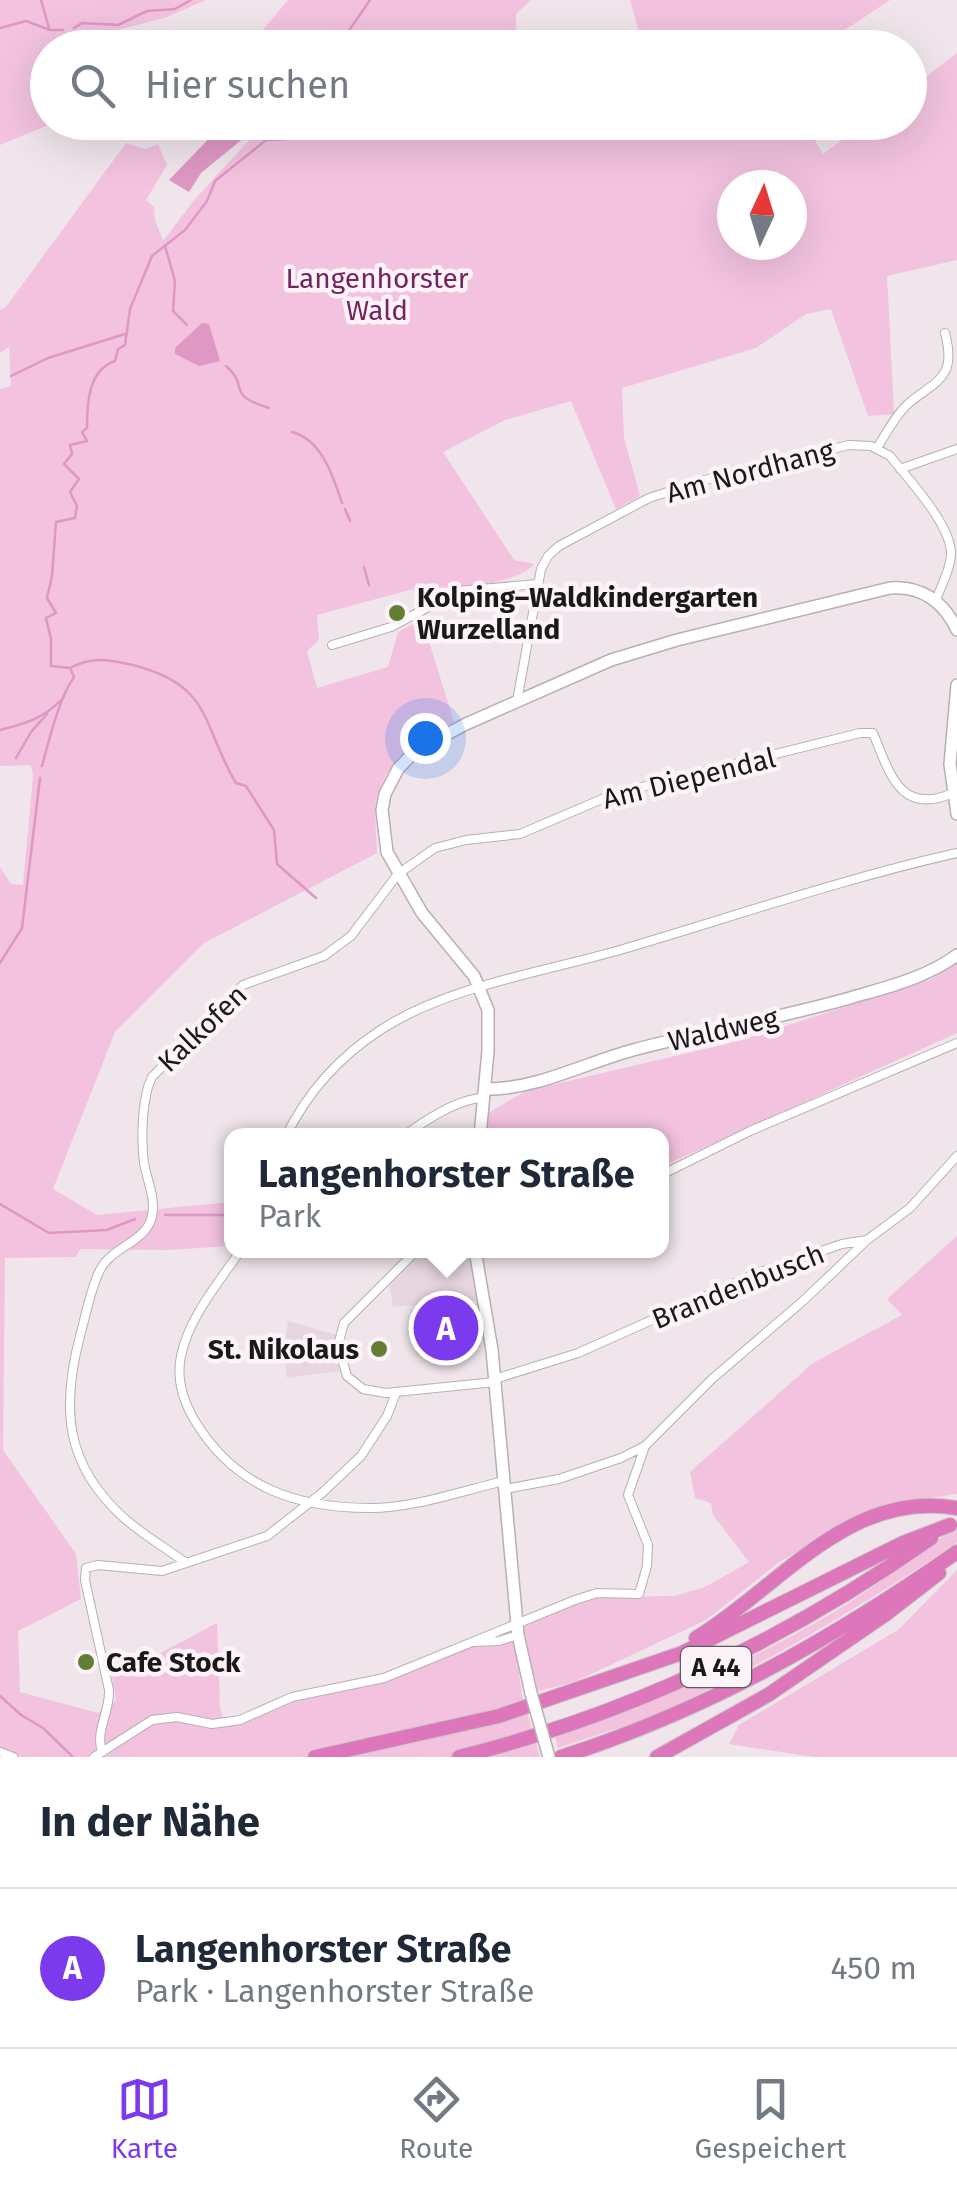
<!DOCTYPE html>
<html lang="de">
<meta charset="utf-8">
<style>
:root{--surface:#fff;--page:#f2f2f3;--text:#1f2937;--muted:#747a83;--line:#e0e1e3;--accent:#7c3aed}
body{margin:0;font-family:"Fira Sans",sans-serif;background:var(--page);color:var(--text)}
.compass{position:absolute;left:717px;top:170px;width:90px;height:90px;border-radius:50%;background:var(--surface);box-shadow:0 10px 40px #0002;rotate:4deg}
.you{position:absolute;left:425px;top:738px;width:35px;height:35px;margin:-25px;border:8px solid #fff;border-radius:50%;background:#1a73e8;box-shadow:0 0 0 15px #1a73e833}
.badge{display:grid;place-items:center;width:65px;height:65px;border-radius:50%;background:var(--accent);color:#fff;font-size:32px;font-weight:700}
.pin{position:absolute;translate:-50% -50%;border:5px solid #fff;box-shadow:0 2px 10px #0006}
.popup{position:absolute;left:224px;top:1128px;width:445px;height:130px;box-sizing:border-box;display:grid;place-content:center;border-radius:20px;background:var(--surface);filter:drop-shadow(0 2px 8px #0005);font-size:32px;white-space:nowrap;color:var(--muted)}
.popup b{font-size:38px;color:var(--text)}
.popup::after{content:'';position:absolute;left:50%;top:100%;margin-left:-20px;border:20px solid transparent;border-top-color:var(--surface)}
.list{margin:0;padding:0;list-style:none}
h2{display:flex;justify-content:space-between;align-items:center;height:130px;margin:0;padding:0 40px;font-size:42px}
h2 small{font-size:32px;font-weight:400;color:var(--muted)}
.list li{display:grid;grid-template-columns:65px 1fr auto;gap:30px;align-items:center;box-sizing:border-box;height:160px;padding:0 40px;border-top:2px solid var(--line)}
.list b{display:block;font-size:38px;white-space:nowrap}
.list p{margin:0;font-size:32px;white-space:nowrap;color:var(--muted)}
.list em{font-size:32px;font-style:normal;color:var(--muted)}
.icon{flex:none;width:55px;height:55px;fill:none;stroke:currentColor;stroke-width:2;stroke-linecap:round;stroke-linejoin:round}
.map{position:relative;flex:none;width:957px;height:1757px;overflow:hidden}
.search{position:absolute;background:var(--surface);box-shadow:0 10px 40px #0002;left:30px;right:30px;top:30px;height:110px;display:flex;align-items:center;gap:25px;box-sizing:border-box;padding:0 35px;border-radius:55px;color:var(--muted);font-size:38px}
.sheet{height:290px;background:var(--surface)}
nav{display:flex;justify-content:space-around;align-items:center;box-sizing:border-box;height:140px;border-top:2px solid var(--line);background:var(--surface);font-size:28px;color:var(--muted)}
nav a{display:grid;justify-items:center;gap:5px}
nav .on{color:var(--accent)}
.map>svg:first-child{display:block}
.built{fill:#e7d6e0}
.green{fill:#f2c2df;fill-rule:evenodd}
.water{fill:#df97c4}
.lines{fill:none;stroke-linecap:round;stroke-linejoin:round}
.stream{stroke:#df97c4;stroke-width:2.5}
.street-casing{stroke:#b8afb4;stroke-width:10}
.secondary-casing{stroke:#b8afb4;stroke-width:14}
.highway-casing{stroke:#c8c8c8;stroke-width:16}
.street{stroke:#fff;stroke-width:8}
.secondary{stroke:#fff;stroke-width:11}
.highway{stroke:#dd76ba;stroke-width:14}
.secondary-bridge-casing{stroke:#b8afb4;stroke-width:14;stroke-linecap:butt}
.secondary-bridge{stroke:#fff;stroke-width:11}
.poi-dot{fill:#627e33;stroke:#fcf3f8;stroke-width:4}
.labels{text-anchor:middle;stroke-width:9;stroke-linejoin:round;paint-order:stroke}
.shield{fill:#fcf3f8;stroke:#5e5a5d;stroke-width:2.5}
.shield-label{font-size:25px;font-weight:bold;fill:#1b181a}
.park-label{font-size:28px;fill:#76245e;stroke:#fcf3f8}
.street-label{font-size:28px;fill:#1b181a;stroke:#fcf3f8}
.poi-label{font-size:28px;font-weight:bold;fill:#1b181a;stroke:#fcf3f8;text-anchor:start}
</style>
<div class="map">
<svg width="957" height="1757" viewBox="0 0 957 1757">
<rect width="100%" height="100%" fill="#efe5eb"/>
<!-- built -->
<path class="built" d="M423 1251H470L477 1300 393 1307 389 1282Z
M288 1321 337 1335 335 1355 340 1371 287 1378 284 1350Z"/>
<!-- green -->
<path class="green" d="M0 0H206L164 18 94 36 115 47 48 48V122L53 123 0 145Z
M288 0H531L516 14V47H285L262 31Z
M630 0H890L819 47 638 48 641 39Z
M957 53V260L887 276 894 414 868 416 831 309 806 314 756 348 622 388 624 438 640 496 616 509 571 401 505 420 443 452 514 560 535 564C504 591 459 579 420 607L413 589 317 615 319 640 307 651 317 688 388 667 398 632 422 619 454 722C420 739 388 757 377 797 373 814 377 836 377 853L204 943 115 1032 53 1189 97 1215 231 1202V1246L167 1250 81 1249 75 1257 5 1258 3 1450 76 1554 81 1599 18 1631 20 1692 98 1713 116 1700 111 1669 153 1657 217 1623 220 1706 225 1727 293 1701 346 1690 513 1629 522 1695 540 1757H0V867L11 884 23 885 33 776 31 765 0 766V389L11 386 9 347 0 353V310L6 307 126 143 145 149 158 144 167 165 146 200 154 207 155 220 163 241 195 199 265 123H805L823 154 865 123 910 122V89ZM732 185H792V245H732Z
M957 963V1033L661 1167V1136L486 1135 488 1113 526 1091 739 1041 932 979Z
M957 1236V1494L883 1505 858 1515 778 1563 706 1620 572 1683 538 1691 522 1624 595 1597 675 1596 705 1587 749 1562 713 1515 711 1503 695 1498 690 1472 813 1363 902 1315 887 1299Z
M473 1301 480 1347 417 1355 411 1310Z
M957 1527V1543C861 1606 765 1665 661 1712 628 1726 592 1736 558 1748L555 1736C657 1701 758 1660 850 1602 886 1579 921 1552 957 1527Z
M957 1570V1757H813L729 1744 739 1725 898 1630Z"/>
<!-- water -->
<path class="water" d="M224 123H262L201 173 189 192 169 180Z
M202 323 209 324 220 361 199 366 175 354V348Z"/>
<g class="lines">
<!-- stream -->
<path class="stream" d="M41 0 49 28
M0 28 26 21 50 30H63
M74 28 82 23 118 25 147 11 175 9 191 0
M326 48 331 35 348 32 370 0
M165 246 175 281 173 311 187 325
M226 366C251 388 224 394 269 408
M11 376 48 358 125 334
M292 432C322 440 333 476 342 503
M345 509 350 521
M364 567 369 585
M72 667C93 656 111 660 133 665 214 686 201 725 236 783L246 786 274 830 277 864 316 898
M0 730C23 724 43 719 60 701
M16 758 31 732 47 714
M42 766C49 740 59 698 74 677L70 668 51 666V639L46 618 56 613 47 598 52 576 56 522 75 518 77 506 70 492 79 479 64 464 72 454 70 445 87 441 82 432 87 428C87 404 88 370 115 361L118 349 125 345 130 309 152 256 185 230 207 201 215 181 266 140 285 139 293 122
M0 963 22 928 40 778
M0 1204 49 1233 107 1230 135 1219
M165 1215H224
M0 1696 21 1715 43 1728 72 1756"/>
<!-- street casing -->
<g class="street-casing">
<path id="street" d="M877 448C886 434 896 414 909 403 937 380 957 378 945 333
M900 469 957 449
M332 645 391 627 458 591 537 584
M517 701 541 569 548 556 559 546 649 498 705 480 849 445 871 446 890 456C908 479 952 525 951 555 950 571 941 586 936 600
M286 1136C308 1091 340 1056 382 1029 449 986 543 972 620 950 732 917 842 879 957 853
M404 1136C424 1121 459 1098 484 1098
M661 1175 750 1131 957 1043
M241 1250C219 1282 189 1317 181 1356 176 1380 183 1401 195 1421 235 1487 295 1508 370 1508 414 1508 461 1491 504 1481
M417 1250 344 1323 338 1345 347 1376 363 1389 386 1393 495 1382
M495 1379 578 1353 755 1274 842 1244 867 1240 910 1208 957 1156
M505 1489 559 1479 621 1458 645 1446 712 1379 803 1301 867 1240
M186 1563C166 1548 143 1535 124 1518 65 1465 61 1408 80 1336 86 1315 90 1290 100 1270 111 1247 147 1242 152 1216 156 1199 147 1180 144 1163 141 1140 142 1109 148 1087L152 1077 243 985 324 956 351 936 398 874 435 848 466 840 520 834 614 794 860 733H873C890 774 900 816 953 793
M474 1642 499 1641 518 1635
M0 1752 13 1757
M102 1752C95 1730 110 1713 109 1690L85 1580 86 1568 98 1565 162 1571 267 1536 322 1493 361 1456 387 1416 396 1393
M94 1757 152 1720 177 1717 212 1724 240 1720 292 1697 384 1678 575 1600 597 1593 639 1594 647 1566 648 1545 628 1495 645 1446"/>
</g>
<!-- secondary casing -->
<g class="secondary-casing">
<path id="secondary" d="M957 685 950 764 957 814
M485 1089C535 1090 585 1063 633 1050 705 1031 779 1018 850 998 887 987 926 978 957 955
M480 1136 488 1051V1010L474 976 422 913 387 852 382 810 385 794 398 769 415 751 466 724 611 660 677 640 890 588C921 585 944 602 957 630
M475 1250 492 1350 518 1635 531 1693"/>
</g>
<!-- highway casing -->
<g class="highway-casing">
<path id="highway" d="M696 1638C779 1588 848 1489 957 1508
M315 1757 499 1716 682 1653 903 1543 950 1525
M459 1757C631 1714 786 1640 931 1538
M561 1757C707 1710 831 1640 957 1552
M657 1757 768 1695 886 1614 939 1573"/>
</g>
<!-- street -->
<use href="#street" class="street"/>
<!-- secondary -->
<use href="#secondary" class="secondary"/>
<!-- highway -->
<use href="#highway" class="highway"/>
<!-- secondary-bridge casing -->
<g class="secondary-bridge-casing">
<path id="secondary-bridge" d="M531 1693 549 1757"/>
</g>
<!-- secondary-bridge -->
<use href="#secondary-bridge" class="secondary-bridge"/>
</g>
<!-- markers -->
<g class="poi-dot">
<circle cx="397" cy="613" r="10"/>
<circle cx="379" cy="1349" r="10"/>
<circle cx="86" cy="1662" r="10"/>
</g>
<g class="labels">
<!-- shield labels -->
<rect class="shield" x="681" y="1647" width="70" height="40" rx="8"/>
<g class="shield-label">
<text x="716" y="1676">A 44</text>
</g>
<!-- park labels -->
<g class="park-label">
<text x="377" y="288">Langenhorster<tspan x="377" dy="32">Wald</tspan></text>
</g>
<!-- street labels -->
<g class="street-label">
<text transform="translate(750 471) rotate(-15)" y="10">Am Nordhang</text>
<text transform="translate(689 778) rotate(-14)" y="10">Am Diependal</text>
<text transform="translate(202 1028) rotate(-44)" y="10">Kalkofen</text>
<text transform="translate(723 1029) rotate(-13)" y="10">Waldweg</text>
<text transform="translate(738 1286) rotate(-22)" y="10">Brandenbusch</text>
</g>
<!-- poi labels -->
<g class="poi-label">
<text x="417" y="607">Kolping–Waldkindergarten<tspan x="417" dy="32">Wurzelland</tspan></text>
<text x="359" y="1359" text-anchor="end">St. Nikolaus</text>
<text x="106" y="1672">Cafe Stock</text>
</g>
</g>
</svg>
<svg class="compass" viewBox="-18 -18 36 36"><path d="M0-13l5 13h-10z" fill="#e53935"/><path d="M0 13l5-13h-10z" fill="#747a83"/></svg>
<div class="you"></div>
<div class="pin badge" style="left:446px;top:1328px">A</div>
<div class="popup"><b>Langenhorster Straße</b>Park</div>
<div class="search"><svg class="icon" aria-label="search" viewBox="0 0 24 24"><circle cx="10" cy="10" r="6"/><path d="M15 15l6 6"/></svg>Hier suchen</div>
</div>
<section class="sheet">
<h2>In der Nähe<small></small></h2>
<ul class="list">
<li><span class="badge">A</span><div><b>Langenhorster Straße</b><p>Park · Langenhorster Straße</p></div><em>450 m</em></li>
</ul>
</section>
<nav>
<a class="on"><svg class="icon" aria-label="map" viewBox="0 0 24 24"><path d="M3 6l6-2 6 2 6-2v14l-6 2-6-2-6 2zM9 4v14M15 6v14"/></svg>Karte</a>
<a><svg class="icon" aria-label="directions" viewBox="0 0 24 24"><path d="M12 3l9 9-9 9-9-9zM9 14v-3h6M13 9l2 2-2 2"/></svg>Route</a>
<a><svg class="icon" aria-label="saved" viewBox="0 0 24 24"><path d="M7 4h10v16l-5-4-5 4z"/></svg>Gespeichert</a>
</nav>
